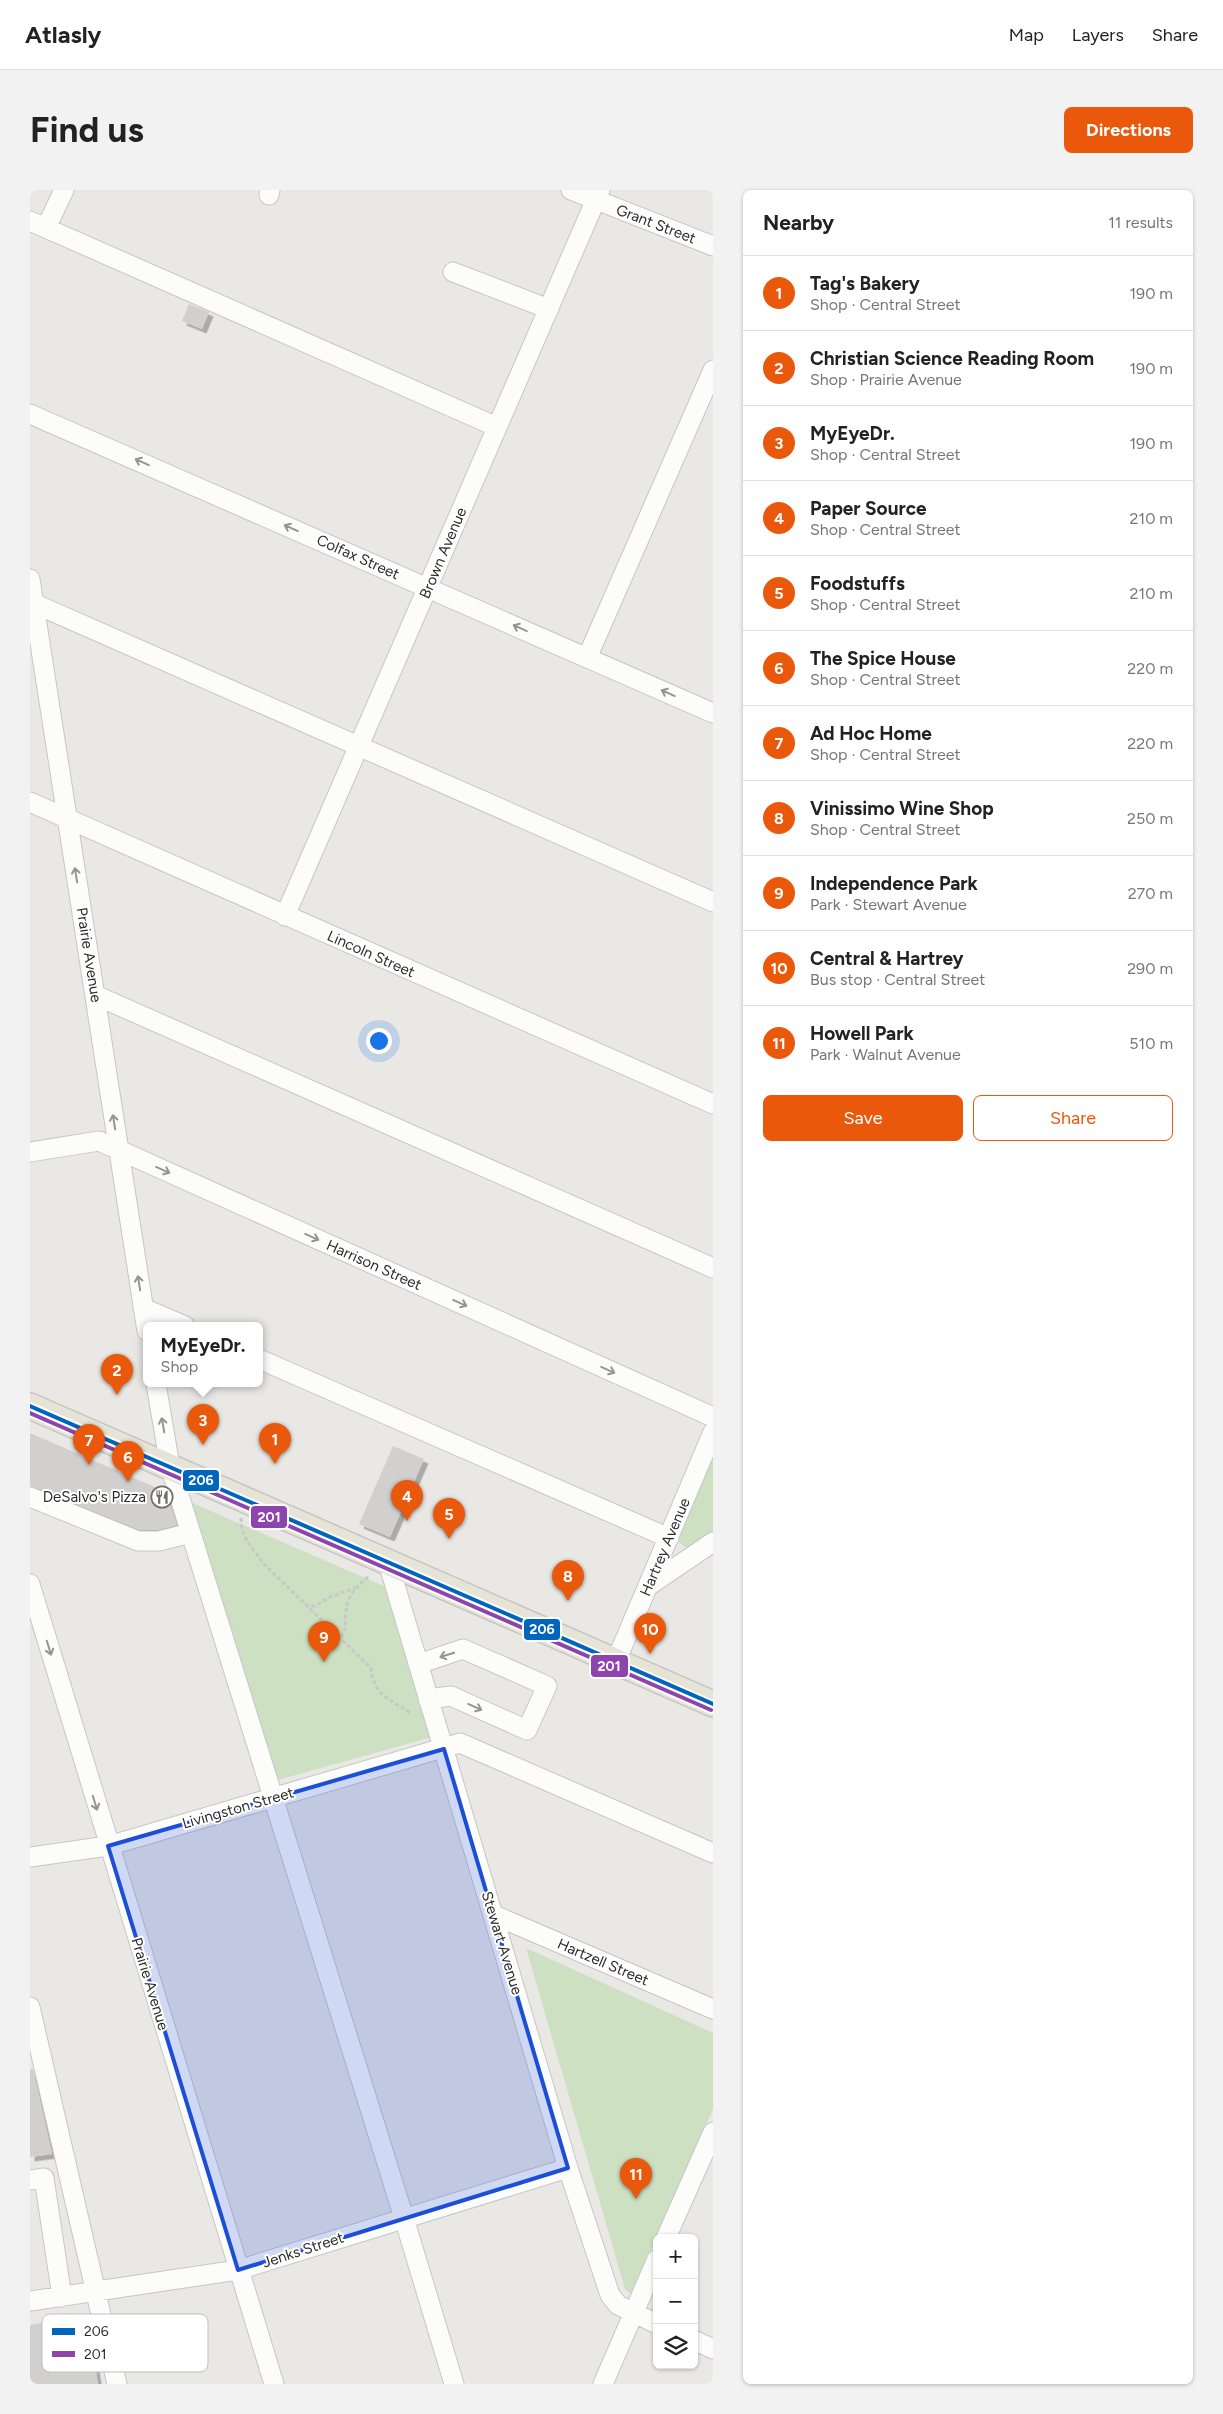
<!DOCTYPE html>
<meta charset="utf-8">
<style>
:root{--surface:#fff;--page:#f2f2f2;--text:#222;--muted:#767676;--line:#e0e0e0;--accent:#ea580c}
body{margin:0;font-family:Figtree,sans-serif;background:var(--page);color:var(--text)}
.controls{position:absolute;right:15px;bottom:15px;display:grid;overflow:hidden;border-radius:8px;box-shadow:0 1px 4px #0004}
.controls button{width:45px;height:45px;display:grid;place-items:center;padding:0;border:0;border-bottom:1px solid var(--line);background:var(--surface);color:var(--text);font:25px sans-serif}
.you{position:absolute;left:348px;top:850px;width:18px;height:18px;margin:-12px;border:4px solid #fff;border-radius:50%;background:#1a73e8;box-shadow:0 0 0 8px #1a73e833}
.badge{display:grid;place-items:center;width:32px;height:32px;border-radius:50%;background:var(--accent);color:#fff;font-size:16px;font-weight:700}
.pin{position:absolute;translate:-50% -41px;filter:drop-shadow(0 1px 2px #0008)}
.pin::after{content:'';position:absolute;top:26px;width:18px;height:15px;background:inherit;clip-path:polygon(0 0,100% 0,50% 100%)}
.popup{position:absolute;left:113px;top:1132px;width:120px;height:65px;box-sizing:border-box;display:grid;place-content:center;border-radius:8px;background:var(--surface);filter:drop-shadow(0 1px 4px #0005);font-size:16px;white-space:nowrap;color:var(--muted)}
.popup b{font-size:19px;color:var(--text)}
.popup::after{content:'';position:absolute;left:50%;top:100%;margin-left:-10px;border:10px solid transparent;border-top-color:var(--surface)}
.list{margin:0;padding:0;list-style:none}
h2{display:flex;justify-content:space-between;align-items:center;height:65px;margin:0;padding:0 20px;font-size:21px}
h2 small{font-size:16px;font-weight:400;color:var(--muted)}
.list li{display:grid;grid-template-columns:32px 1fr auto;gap:15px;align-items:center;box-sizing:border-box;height:75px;padding:0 20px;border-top:1px solid var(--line)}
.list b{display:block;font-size:19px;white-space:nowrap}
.list p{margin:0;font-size:16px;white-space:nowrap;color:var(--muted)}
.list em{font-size:16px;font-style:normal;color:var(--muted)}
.actions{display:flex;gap:10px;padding:15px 20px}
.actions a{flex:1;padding:11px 0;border:1px solid var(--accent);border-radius:8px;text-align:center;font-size:18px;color:var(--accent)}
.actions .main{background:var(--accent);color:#fff}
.icon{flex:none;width:28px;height:28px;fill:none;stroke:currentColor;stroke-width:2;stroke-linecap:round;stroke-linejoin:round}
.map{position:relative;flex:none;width:683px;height:2194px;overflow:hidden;border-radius:8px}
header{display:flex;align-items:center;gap:30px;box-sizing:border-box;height:70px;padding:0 25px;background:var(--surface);border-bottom:1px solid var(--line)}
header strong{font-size:24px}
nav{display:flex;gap:28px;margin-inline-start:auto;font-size:18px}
.intro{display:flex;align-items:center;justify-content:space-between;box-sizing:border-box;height:120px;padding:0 30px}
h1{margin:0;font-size:35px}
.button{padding:12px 22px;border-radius:8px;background:var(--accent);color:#fff;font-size:18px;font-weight:700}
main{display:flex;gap:30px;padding:0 30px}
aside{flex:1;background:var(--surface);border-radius:8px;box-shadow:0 1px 4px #0004}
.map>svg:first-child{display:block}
.green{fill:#cde1c2}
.building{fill:#d2d0ce;filter:url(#shadow)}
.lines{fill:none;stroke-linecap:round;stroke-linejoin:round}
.minor-casing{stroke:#c7c6c7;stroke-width:21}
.major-casing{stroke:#c6c5c3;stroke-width:28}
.path{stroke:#c8c8c8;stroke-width:3;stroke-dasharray:4 2.5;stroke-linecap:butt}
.minor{stroke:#fcfcfb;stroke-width:19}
.major{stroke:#e6e3d7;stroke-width:25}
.bus-1-casing{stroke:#fff;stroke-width:8}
.bus-2-casing{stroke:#fff;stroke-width:8}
.bus-1{stroke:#0065bd;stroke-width:4}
.bus-2{stroke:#8e44ad;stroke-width:4}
.oneway{stroke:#949494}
.marked{fill:#1d4ed8;fill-opacity:0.2;stroke:#1d4ed8;stroke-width:4;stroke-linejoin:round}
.labels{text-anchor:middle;stroke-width:4;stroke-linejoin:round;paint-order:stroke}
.street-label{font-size:15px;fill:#2d2d2d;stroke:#fff}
.poi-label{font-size:15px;fill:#2d2d2d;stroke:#fff;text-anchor:end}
.key{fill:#fff;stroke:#c0c0c0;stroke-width:1}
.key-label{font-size:14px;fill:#2d2d2d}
.line-badge{stroke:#fff;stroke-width:2}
.badge-label{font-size:14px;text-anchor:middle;font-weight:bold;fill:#fff}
</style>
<header>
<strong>Atlasly</strong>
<nav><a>Map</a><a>Layers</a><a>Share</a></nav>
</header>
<div class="intro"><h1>Find us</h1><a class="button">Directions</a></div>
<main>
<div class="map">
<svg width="683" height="2194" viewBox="0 0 683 2194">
<defs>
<filter id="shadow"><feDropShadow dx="4.5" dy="4.5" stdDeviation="0" flood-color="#0004"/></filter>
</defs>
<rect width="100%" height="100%" fill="#eae8e5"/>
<!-- green -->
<path class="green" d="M683 1253V1344L659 1358 653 1356 646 1348Z
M160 1312 354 1396 402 1547 248 1590Z
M496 1758 683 1843V1919L601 2104 595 2099Z"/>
<!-- building -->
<path class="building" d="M159 114 179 122 172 139 152 131Z
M0 1243 136 1302 147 1335 128 1340H110L0 1296Z
M363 1256 394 1269 360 1347 329 1334Z
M0 1879H3L22 1964 0 1967Z
M60 2125 66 2152 61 2154 68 2194H0V2135Z"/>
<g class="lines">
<!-- minor casing -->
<g class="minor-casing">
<path id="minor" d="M541 0 683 56
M239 5 240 0
M0 31 467 237
M16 38 34 0
M423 82 519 119
M0 224 683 523
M0 389 117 1141
M3 413 683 712
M557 468 683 180
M0 612 683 914
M255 726 570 0
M65 805 683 1078
M0 962 69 951 683 1227
M113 1118 155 1136
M229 1169 639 1348
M126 1194 140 1276 374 2028 424 2194
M0 1307 108 1351H129L161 1343
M358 1372 538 1978 580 2105 588 2115 627 2134
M0 1394 244 2194
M620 1395 683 1352
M586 1471 683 1242
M388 1474 433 1459 517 1496 497 1540 421 1506 398 1509
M0 1667 78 1656 430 1553 683 1663
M464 1725 683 1819
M0 1817 87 2194
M0 1990 14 1988 32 2107
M636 2048 683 1942
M0 2111 208 2080 538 1978
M664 2150 683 2159
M573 2194 627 2069"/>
</g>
<!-- major casing -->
<g class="major-casing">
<path id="major" d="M0 1216 683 1514"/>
</g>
<!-- path -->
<path class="path" d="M211 1328 212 1340 217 1351 233 1373 341 1478C344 1506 359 1508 380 1523
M275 1415 285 1416 300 1407 325 1398
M311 1447C318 1438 314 1432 316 1421 317 1405 328 1396 339 1386"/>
<!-- minor -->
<use href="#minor" class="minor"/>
<!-- major -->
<use href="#major" class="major"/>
<!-- bus-1 casing -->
<g class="bus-1-casing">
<path id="bus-1" d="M0 1216 683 1514"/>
</g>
<!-- bus-2 casing -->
<g class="bus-2-casing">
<path id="bus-2" d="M0 1223 681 1520"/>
</g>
<!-- bus-1 -->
<use href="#bus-1" class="bus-1"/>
<!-- bus-2 -->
<use href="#bus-2" class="bus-2"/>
</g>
<!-- one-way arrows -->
<defs><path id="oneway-shaft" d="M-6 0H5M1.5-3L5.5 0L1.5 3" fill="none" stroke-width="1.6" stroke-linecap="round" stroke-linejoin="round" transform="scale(1.25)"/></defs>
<g class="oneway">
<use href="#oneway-shaft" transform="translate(112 272) rotate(-156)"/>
<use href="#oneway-shaft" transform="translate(261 338) rotate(-156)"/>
<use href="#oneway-shaft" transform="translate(490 438) rotate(-156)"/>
<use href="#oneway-shaft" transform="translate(638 503) rotate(-156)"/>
<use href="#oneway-shaft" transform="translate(46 685) rotate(-99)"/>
<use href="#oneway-shaft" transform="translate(84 932) rotate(-99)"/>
<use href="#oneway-shaft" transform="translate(133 980) rotate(24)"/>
<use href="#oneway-shaft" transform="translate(282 1047) rotate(24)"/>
<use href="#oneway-shaft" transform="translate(109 1093) rotate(-99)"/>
<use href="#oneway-shaft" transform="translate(430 1113) rotate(24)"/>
<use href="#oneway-shaft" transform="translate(578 1180) rotate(24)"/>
<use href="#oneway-shaft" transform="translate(133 1235) rotate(-100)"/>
<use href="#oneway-shaft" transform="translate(19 1458) rotate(73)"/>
<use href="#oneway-shaft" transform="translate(417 1465) rotate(163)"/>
<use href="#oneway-shaft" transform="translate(445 1517) rotate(24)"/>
<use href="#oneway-shaft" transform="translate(65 1613) rotate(73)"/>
</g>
<!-- marked area -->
<path class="marked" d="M414 1559 538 1978 208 2080 78 1656Z"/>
<!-- icons -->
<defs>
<g id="restaurant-ring" transform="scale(1.125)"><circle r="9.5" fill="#fff" stroke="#6f6e6d" stroke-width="1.5"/><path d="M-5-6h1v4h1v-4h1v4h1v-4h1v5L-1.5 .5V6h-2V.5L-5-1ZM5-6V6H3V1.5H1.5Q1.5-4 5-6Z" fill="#6f6e6d"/></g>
</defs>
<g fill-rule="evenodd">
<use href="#restaurant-ring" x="132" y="1307"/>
</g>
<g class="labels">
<!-- street labels -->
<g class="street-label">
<text transform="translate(626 34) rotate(21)" y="5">Grant Street</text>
<text transform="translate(413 363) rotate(-67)" y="5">Brown Avenue</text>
<text transform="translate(328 367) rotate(24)" y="5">Colfax Street</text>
<text transform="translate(341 764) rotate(24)" y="5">Lincoln Street</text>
<text transform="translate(59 765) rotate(81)" y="5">Prairie Avenue</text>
<text transform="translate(344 1075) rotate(24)" y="5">Harrison Street</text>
<text transform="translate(635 1357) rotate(-67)" y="5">Hartrey Avenue</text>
<text transform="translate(208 1618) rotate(-16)" y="5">Livingston Street</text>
<text transform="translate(472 1753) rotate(73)" y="5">Stewart Avenue</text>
<text transform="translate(573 1772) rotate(23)" y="5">Hartzell Street</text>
<text transform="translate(120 1794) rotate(73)" y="5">Prairie Avenue</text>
<text transform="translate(273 2060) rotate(-18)" y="5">Jenks Street</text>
</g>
<!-- poi labels -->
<g class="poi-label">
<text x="116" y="1312">DeSalvo's Pizza</text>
</g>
</g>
<!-- legend -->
<rect x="12" y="2124" width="166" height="58" rx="8" class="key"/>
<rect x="22" y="2138" width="23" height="7" fill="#0065bd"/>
<rect x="22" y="2161" width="23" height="6" fill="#8e44ad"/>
<g class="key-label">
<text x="54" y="2146">206</text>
<text x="54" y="2169">201</text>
</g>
<g class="line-badge">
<rect x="152" y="1279" width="38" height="23" rx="5" fill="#0065bd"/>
<rect x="220" y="1315" width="38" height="24" rx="5" fill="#8e44ad"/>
<rect x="493" y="1428" width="38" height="23" rx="5" fill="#0065bd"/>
<rect x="560" y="1464" width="39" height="24" rx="5" fill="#8e44ad"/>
</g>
<g class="badge-label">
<text x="171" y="1295">206</text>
<text x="239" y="1332">201</text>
<text x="512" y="1444">206</text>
<text x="579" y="1481">201</text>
</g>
</svg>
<div class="controls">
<button>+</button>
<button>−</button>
<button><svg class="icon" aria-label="layers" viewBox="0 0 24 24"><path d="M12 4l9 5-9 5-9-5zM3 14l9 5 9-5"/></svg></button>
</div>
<div class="you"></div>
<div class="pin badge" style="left:245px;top:1274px">1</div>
<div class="pin badge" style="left:87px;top:1205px">2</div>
<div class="pin badge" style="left:173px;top:1255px">3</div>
<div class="popup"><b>MyEyeDr.</b>Shop</div>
<div class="pin badge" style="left:377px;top:1331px">4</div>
<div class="pin badge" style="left:419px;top:1349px">5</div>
<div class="pin badge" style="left:98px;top:1292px">6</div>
<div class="pin badge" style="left:59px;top:1275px">7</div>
<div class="pin badge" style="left:538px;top:1411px">8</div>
<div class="pin badge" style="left:294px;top:1472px">9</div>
<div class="pin badge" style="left:620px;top:1464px">10</div>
<div class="pin badge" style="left:606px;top:2009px">11</div>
</div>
<aside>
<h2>Nearby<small>11 results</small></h2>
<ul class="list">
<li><span class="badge">1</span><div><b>Tag's Bakery</b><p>Shop · Central Street</p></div><em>190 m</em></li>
<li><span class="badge">2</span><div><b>Christian Science Reading Room</b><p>Shop · Prairie Avenue</p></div><em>190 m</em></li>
<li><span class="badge">3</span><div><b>MyEyeDr.</b><p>Shop · Central Street</p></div><em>190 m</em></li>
<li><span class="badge">4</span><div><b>Paper Source</b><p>Shop · Central Street</p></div><em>210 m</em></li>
<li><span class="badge">5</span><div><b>Foodstuffs</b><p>Shop · Central Street</p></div><em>210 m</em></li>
<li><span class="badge">6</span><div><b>The Spice House</b><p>Shop · Central Street</p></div><em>220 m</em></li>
<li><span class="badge">7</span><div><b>Ad Hoc Home</b><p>Shop · Central Street</p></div><em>220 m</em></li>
<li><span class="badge">8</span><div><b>Vinissimo Wine Shop</b><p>Shop · Central Street</p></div><em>250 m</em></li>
<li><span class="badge">9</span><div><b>Independence Park</b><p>Park · Stewart Avenue</p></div><em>270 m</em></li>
<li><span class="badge">10</span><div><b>Central &amp; Hartrey</b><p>Bus stop · Central Street</p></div><em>290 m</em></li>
<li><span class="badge">11</span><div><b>Howell Park</b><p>Park · Walnut Avenue</p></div><em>510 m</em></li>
</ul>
<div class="actions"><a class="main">Save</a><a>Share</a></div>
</aside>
</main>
